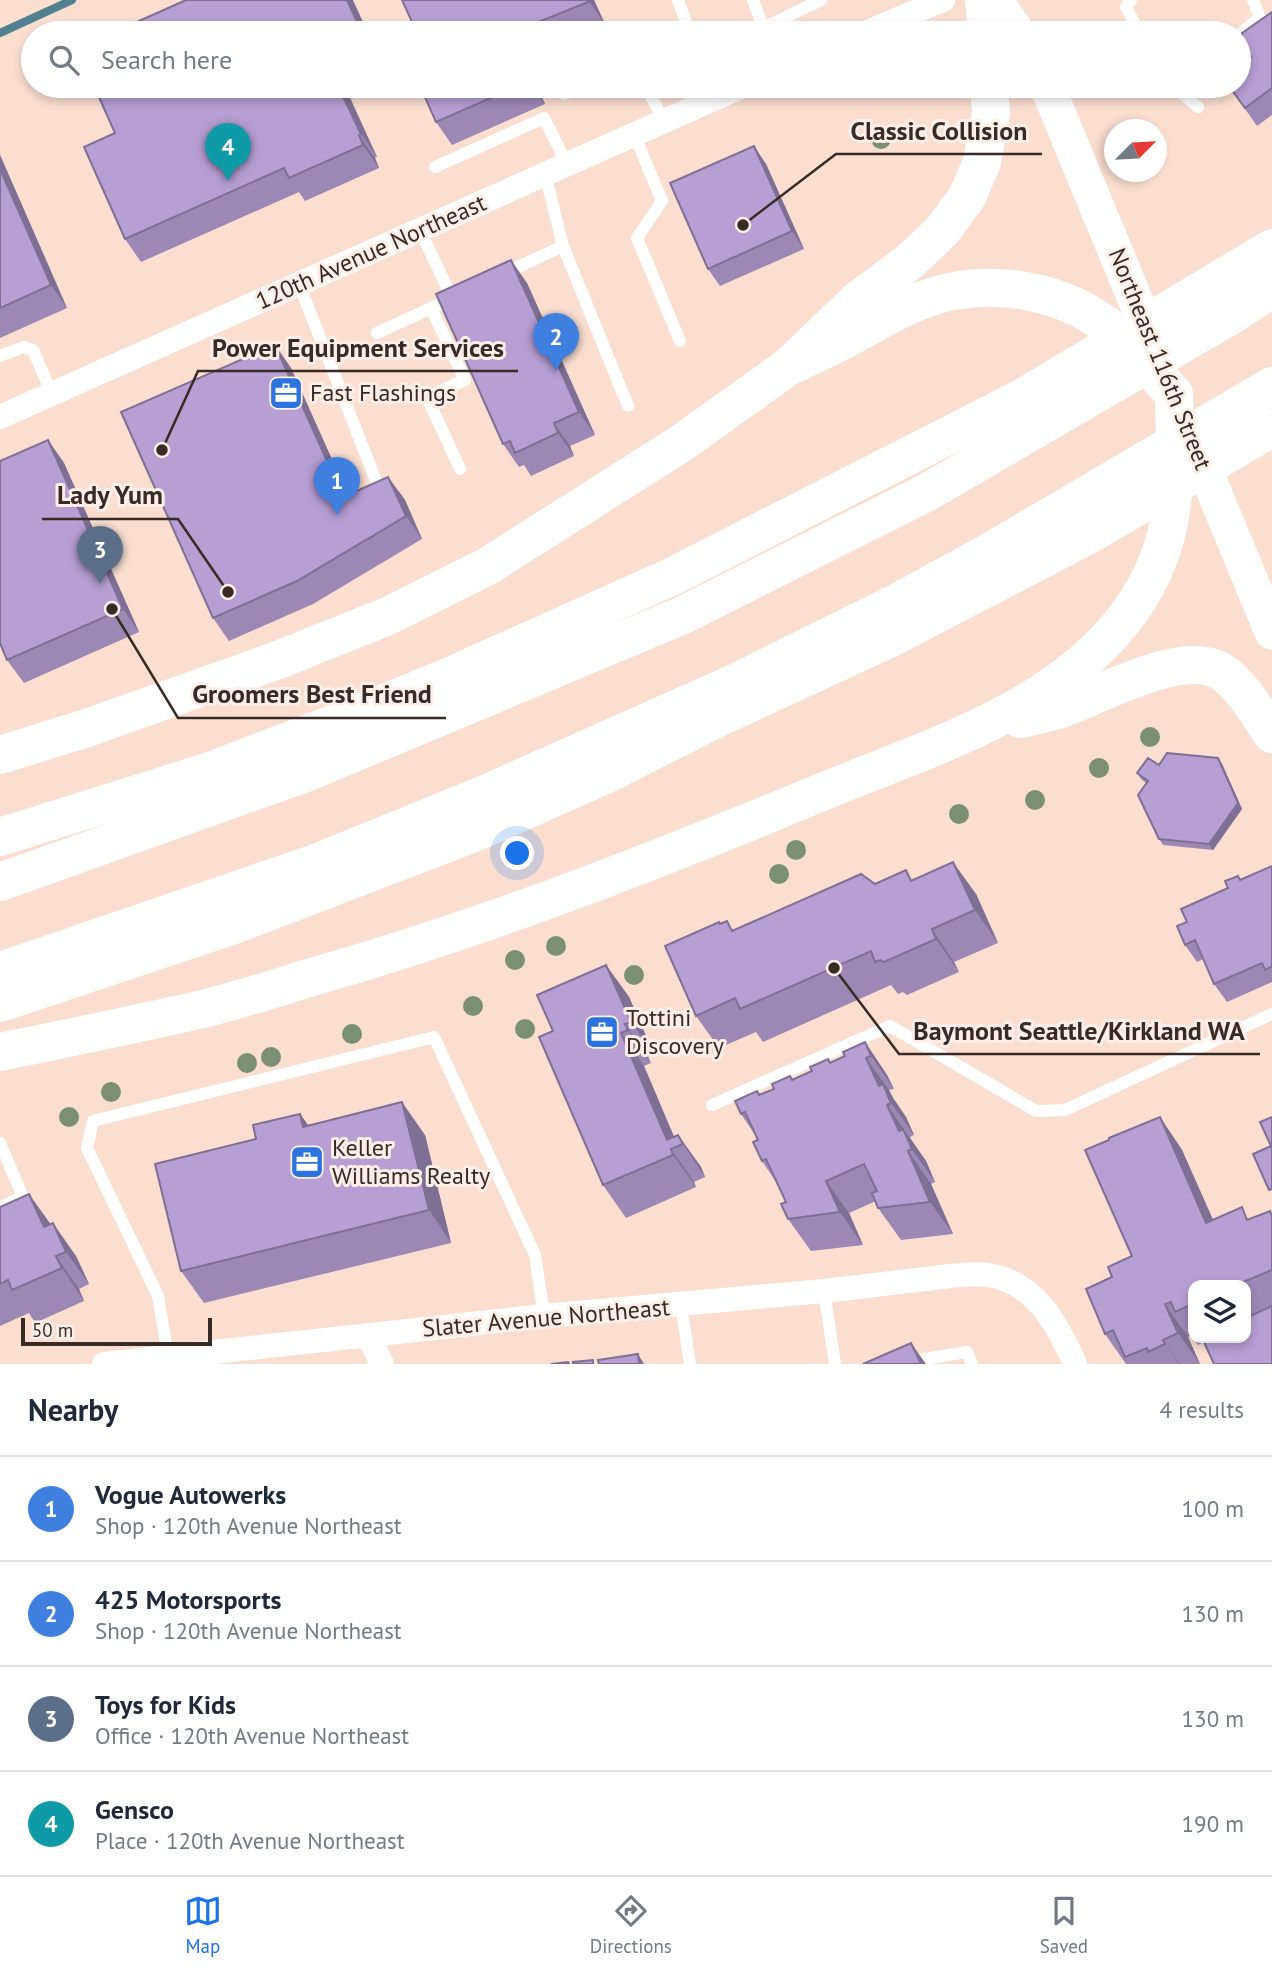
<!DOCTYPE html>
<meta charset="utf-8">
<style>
:root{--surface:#fff;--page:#f6f6f7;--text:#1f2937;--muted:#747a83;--line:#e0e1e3;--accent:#1a73e8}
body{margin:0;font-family:"PT Sans",sans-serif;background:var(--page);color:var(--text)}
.controls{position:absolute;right:21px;bottom:21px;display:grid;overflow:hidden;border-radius:14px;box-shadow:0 4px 10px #0003}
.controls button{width:63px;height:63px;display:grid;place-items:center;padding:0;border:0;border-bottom:2px solid var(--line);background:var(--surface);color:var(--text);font:35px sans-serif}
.compass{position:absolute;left:1104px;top:119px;width:63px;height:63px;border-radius:50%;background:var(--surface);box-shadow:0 4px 10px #0003;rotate:66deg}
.scale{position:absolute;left:21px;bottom:18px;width:191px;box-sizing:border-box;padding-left:7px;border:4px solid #382b25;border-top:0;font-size:19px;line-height:24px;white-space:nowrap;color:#382b25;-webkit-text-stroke:5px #fdefe8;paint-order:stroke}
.you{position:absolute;left:518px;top:854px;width:24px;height:24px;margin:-18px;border:5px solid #fff;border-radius:50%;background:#1a73e8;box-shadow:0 0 0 10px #1a73e833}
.badge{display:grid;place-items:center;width:46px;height:46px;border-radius:50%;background:var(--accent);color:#fff;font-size:23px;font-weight:700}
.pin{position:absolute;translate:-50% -58px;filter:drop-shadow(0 2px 4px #0008)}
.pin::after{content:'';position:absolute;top:37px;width:24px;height:21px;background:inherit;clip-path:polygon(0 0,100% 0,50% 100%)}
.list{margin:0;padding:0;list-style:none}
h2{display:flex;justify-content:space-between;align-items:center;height:91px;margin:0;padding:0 28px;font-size:30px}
h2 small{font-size:23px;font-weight:400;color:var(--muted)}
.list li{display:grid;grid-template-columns:46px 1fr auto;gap:21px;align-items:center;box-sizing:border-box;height:105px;padding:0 28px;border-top:2px solid var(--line)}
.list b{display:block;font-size:26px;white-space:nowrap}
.list p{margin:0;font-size:23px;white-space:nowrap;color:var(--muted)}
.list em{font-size:23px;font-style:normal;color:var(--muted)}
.icon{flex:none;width:38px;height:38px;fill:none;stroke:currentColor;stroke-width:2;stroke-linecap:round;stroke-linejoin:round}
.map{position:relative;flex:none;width:1272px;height:1364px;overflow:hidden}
.search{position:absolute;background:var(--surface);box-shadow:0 4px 10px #0003;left:21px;right:21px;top:21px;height:77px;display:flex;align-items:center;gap:18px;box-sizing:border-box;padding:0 24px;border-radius:38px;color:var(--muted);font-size:26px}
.sheet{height:511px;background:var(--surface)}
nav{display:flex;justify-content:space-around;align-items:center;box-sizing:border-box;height:98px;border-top:2px solid var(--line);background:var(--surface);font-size:19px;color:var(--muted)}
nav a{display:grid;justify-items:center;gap:4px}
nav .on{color:var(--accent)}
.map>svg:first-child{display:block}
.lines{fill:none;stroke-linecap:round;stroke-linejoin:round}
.stream{stroke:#51808e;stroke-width:8}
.lane{stroke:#fff;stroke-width:12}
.street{stroke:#fff;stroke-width:24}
.secondary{stroke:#fff;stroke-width:35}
.highway{stroke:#fff;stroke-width:38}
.tree{fill:#7b8f74}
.wall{fill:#9d88b5}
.shaded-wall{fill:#806f94}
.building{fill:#b79ed3;stroke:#806f94;stroke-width:2}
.labels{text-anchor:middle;stroke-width:6;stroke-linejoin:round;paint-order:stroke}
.street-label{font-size:24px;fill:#382b25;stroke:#fdefe8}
.poi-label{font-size:24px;fill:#382b25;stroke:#fdefe8;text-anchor:start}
.leader{fill:none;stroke:#382b25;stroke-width:2.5}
.callout-dot{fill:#382b25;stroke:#fdefe8;stroke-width:2.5}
.callout-label{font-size:26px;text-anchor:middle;font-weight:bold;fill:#382b25;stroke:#fdefe8;stroke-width:6;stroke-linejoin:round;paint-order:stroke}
</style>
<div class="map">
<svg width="1272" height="1364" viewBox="0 0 1272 1364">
<rect width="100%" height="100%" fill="#fadfd1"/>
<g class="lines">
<!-- stream -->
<path class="stream" d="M0 33 72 0"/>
<!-- lane -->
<path class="lane" d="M678 0 690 33
M753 0 765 33
M1131 0 1126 7 1140 33
M763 28 821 0
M1239 35 1260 17 1253 0
M646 86 664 121
M1176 88 1198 107
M564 94 582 86
M634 134 662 201 637 238 680 341
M435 167 544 118 567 164
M545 174 563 246 628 406
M420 230 452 298
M503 274 563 246
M299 284 380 491
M431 308 465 380 427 397 460 469
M377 333 455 297
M0 356 24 347 33 350 52 394
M712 1105 890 1026 1036 1111 1065 1110 1272 1014
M0 1143 23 1197 0 1207
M824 1291 835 1364
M681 1305 690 1364
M168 1356 158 1296 87 1148 93 1121 434 1037 535 1255 544 1316
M894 1364 967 1352 972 1364"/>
<!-- street -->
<path class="street" d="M865 33 943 0
M0 417 743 86
M368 1335 382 1364
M104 1364 544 1316 824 1291 950 1276C962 1275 976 1273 988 1275 1035 1282 1058 1325 1075 1364"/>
<!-- secondary -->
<path class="secondary" d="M995 0 1018 33
M1047 86 1156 350
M1193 441 1272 632"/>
<!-- highway -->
<path class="highway" d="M984 0 987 33
M1021 719C1033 716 1046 714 1058 710 1099 697 1188 643 1226 675 1245 690 1258 714 1272 734
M0 755 87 728 278 660 388 616 488 566 680 444 788 367 858 300 909 262 942 231 967 197 982 162 991 113 989 86
M0 837 207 772 333 724 450 676 671 577 1022 398 1272 248
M0 882 311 771 681 616 926 493 1230 316 1272 289
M0 971 313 864 485 794 739 681 900 601 986 554 1272 386
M0 1003 234 925 479 831 603 776 718 718 893 637 1085 537 1272 428
M0 1052C69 1038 138 1024 207 1008 242 999 277 988 312 977 488 927 658 860 827 790 929 748 1050 712 1122 622 1180 550 1176 481 1174 394 1152 371 1131 344 1106 325 1055 287 981 277 922 300 895 310 871 326 846 339 827 349 807 358 788 367"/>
</g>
<!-- trees -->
<g class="tree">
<circle cx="881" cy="139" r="10"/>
<circle cx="1150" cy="737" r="10"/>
<circle cx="1099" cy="768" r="10"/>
<circle cx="1035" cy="800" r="10"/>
<circle cx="959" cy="814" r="10"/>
<circle cx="796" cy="850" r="10"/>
<circle cx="779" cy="874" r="10"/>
<circle cx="556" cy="946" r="10"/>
<circle cx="515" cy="960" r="10"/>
<circle cx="634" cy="975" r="10"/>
<circle cx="473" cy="1006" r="10"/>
<circle cx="525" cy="1029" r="10"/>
<circle cx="352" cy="1034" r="10"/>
<circle cx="271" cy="1057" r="10"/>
<circle cx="247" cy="1063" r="10"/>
<circle cx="111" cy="1092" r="10"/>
<circle cx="69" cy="1117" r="10"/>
</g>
<!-- wall -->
<path class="wall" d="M594 0 605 24 583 33H417Z
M1272 12V115L1257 126 1229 86 1251 57Z
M94 86H377L350 98 377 157 375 158 379 168 305 201 299 192 141 262 125 239 115 133Z
M420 86H537L545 104 452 145 436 122Z
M0 155 67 308 0 338Z
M766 164 804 249 720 286 708 269Z
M527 283 595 435 570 446 574 456 531 476 524 465 519 467 503 444Z
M275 345 291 368 348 495 388 477 405 500 422 539 313 604 229 641 213 618Z
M48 440 64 463 139 632 24 683 7 660Z
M1218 758 1222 764 1242 809 1213 850 1163 845 1159 839 1146 783 1141 779 1137 773 1159 765Z
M1272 866V982L1227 1002 1214 984 1203 959 1197 962 1185 945 1187 922 1228 888 1238 876 1241 880Z
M913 880 976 894 998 943 954 962 959 972 907 995 903 992 898 994 891 985 763 1042 756 1032 719 1048 696 1016 721 924 734 930 875 884Z
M606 965 629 997 654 1054 648 1057 651 1063 644 1066 674 1137 678 1135 701 1167 705 1177 694 1182 696 1187 626 1218 603 1185 553 1031Z
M865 1042 887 1075 894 1089 889 1090 893 1098 906 1117 914 1135 910 1137 912 1141 926 1161 935 1182 931 1184 953 1234 901 1240 878 1208 876 1201 849 1213 863 1245 811 1251 788 1219 786 1202 777 1183 762 1161 756 1136 741 1114 760 1095 774 1089 790 1076 793 1080 812 1071 828 1059 831 1063 845 1056Z
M300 1114 308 1125 425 1135 451 1243 204 1303 181 1271 256 1139Z
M1160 1117 1182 1150 1213 1220 1250 1219 1270 1211 1272 1214V1364L1204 1342 1198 1345 1194 1338H1246V1285H1193V1337L1192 1335 1188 1337 1200 1364H1126L1105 1334 1112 1277 1132 1256Z
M0 1207 50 1224 76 1256 89 1284 79 1289 84 1301 35 1323 29 1313 0 1326Z"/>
<!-- shaded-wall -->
<path class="shaded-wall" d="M347 0H353L368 33H362Z
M588 0H594L605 24Z
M338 86H341L350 98 377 157 361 134Z
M532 86H537L545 104Z
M359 135 375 158 379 168 363 145Z
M754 146 766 164 804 249 792 231Z
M0 155 67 308 51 285 0 169Z
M511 260 527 283 595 435 579 412Z
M275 345 291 368 359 520 343 497Z
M554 423 570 446 574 456 558 433Z
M48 440 64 463 139 632 123 609Z
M388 477 405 500 422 539 406 516Z
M1218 758 1222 764 1242 809 1213 850 1209 844Z
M953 862 976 894 998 943 975 910Z
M932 929 954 962 959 972 936 939Z
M606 965 629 997 654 1054 631 1022Z
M625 1024 648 1057 651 1063 628 1030Z
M621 1033 644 1066 678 1146 667 1140Z
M865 1042 887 1075 894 1089 871 1056Z
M866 1058 889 1090 893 1098 906 1117 914 1135 879 1086Z
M402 1102 425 1135 451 1243 429 1210Z
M887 1105 926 1161 935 1182 899 1131Z
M300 1114 323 1146 303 1127Z
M1160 1117 1182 1150 1229 1256 1206 1223Z
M678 1135 701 1167 705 1177 683 1144Z
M671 1149 694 1182 696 1187 673 1155Z
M908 1151 931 1184 953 1234 930 1202Z
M826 1181 849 1213 863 1245 840 1212Z
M29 1194 52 1226 44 1227Z
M53 1223 76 1256 89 1284 66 1252Z
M56 1256 79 1289 84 1301 62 1268Z
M1165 1304 1188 1337 1200 1364 1178 1333Z
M1163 1340 1180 1364H1179Z
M911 1343 926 1364H921Z
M638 1354 644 1364H639Z"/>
<!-- building -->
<path class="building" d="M186 0H347L362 33H112Z
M402 0H588V2L516 31 517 33H417Z
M1272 12V88L1245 108 1229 86H1239V66L1251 57 1241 42 1242 33Z
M94 86H338L361 134 359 135 363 145 289 178 284 168 125 239 84 147 115 133Z
M420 86H518L436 122Z
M754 146 792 231 708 269 670 183Z
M0 169 51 285 0 308Z
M511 260 579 412 554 423 558 433 515 453 510 441 503 444 436 294Z
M275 345 343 497 388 477 406 516 297 581 213 618 121 412Z
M48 440 123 609 7 660 0 643V461Z
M1167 753 1218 758 1238 803 1209 844 1159 839 1138 795 1148 781 1137 773 1148 758 1159 765Z
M953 862 975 910 932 929 936 939 884 962 880 960 875 962 871 951 740 1009 735 998 696 1016 665 946 719 922 720 924 727 921 732 931 861 874 875 884 906 870 911 881Z
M1272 866V966L1265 970 1262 963 1214 984 1195 940 1185 945 1177 926 1187 922 1181 909 1228 888 1225 881 1238 876 1240 880Z
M606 965 631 1022 625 1024 628 1030 621 1033 667 1140 678 1135 683 1144 671 1149 673 1155 603 1185 539 1037 553 1031 537 995Z
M865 1042 871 1056 866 1058 879 1086 883 1084 891 1103 887 1105 899 1131 903 1129 912 1149 908 1151 930 1202 878 1208 872 1193 877 1191 864 1164 826 1181 840 1212 788 1219 781 1204 786 1202 766 1159 762 1161 753 1142 758 1140 745 1112 741 1114 735 1101 757 1091 759 1095 774 1089 772 1084 790 1076 792 1080 812 1071 810 1067 828 1059 830 1063 845 1056 843 1052Z
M402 1102 429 1210 181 1271 155 1164 256 1139 253 1125 300 1114 303 1127Z
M1160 1117 1206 1223 1242 1207 1247 1220 1270 1211 1272 1216V1270L1236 1285H1193V1304L1175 1312 1171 1302 1165 1304 1178 1333 1163 1340 1165 1344 1148 1352 1147 1348 1125 1357 1113 1330 1105 1334 1086 1289 1112 1277 1108 1267 1132 1256 1085 1150 1109 1140V1138Z
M1272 1117V1189L1269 1190 1253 1154 1271 1146 1260 1122Z
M29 1194 44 1227 53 1223 66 1252 56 1256 62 1268 12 1290 8 1280 0 1284V1207Z
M1272 1306V1364H1214L1202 1338H1246V1318Z
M911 1343 921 1364H863Z
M638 1354 639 1364H599L598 1360Z
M593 1360V1364H573V1362Z
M568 1362 569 1364H551Z"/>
<!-- icons -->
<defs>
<g id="office-square" transform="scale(1.75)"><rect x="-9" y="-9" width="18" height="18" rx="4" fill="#2d73df" stroke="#fdefe8"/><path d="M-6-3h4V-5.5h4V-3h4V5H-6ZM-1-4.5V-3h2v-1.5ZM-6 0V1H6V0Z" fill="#fff"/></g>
</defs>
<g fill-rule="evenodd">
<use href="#office-square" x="286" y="393"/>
<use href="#office-square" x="602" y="1032"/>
<use href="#office-square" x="307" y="1162"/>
</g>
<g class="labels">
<!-- street labels -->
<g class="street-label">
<text transform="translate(371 252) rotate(-24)" y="8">120th Avenue Northeast</text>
<text transform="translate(1160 359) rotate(68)" y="8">Northeast 116th Street</text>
<text transform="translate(546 1318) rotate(-5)" y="8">Slater Avenue Northeast</text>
</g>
<!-- poi labels -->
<g class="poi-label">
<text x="310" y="401">Fast Flashings</text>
<text x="626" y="1026">Tottini<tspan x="626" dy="28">Discovery</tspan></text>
<text x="332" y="1156">Keller<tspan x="332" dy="28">Williams Realty</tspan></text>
</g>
</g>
<!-- callouts -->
<path class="leader" d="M743 225L836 154H1042M162 450L198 371H518M228 592L178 519H42M112 609L178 718H446M834 968L899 1054H1260"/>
<g class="callout-dot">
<circle cx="743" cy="225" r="7"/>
<circle cx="162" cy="450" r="7"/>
<circle cx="228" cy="592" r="7"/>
<circle cx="112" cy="609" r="7"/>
<circle cx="834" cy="968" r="7"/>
</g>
<g class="callout-label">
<text x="939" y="140">Classic Collision</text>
<text x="358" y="357">Power Equipment Services</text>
<text x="110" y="504">Lady Yum</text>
<text x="312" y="703">Groomers Best Friend</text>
<text x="1079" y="1040">Baymont Seattle/Kirkland WA</text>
</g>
</svg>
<div class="controls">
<button><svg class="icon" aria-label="layers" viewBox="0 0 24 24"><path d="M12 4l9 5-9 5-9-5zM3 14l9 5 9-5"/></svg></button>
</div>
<svg class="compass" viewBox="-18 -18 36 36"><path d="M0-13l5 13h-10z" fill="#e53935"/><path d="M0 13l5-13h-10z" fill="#747a83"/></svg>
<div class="scale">50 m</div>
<div class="you"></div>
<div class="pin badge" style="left:337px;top:515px;background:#3f7fe0">1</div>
<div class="pin badge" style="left:556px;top:371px;background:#3f7fe0">2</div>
<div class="pin badge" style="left:100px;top:584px;background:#5c6f8a">3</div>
<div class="pin badge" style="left:228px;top:181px;background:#0f9aa8">4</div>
<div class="search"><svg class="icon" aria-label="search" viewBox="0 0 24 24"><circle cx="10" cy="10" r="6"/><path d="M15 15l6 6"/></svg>Search here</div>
</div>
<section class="sheet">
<h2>Nearby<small>4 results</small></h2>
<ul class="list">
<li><span class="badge" style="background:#3f7fe0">1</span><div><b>Vogue Autowerks</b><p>Shop · 120th Avenue Northeast</p></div><em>100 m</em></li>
<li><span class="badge" style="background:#3f7fe0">2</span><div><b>425 Motorsports</b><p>Shop · 120th Avenue Northeast</p></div><em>130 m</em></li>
<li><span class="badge" style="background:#5c6f8a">3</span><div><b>Toys for Kids</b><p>Office · 120th Avenue Northeast</p></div><em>130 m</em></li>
<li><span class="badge" style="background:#0f9aa8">4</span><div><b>Gensco</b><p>Place · 120th Avenue Northeast</p></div><em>190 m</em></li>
</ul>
</section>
<nav>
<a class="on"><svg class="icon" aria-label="map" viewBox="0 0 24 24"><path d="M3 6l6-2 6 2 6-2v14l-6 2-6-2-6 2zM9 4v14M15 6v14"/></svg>Map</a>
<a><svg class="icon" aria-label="directions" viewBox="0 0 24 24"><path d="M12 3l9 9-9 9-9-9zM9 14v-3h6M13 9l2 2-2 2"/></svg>Directions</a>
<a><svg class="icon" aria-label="saved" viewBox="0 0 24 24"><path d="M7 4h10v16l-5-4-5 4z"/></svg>Saved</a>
</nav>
